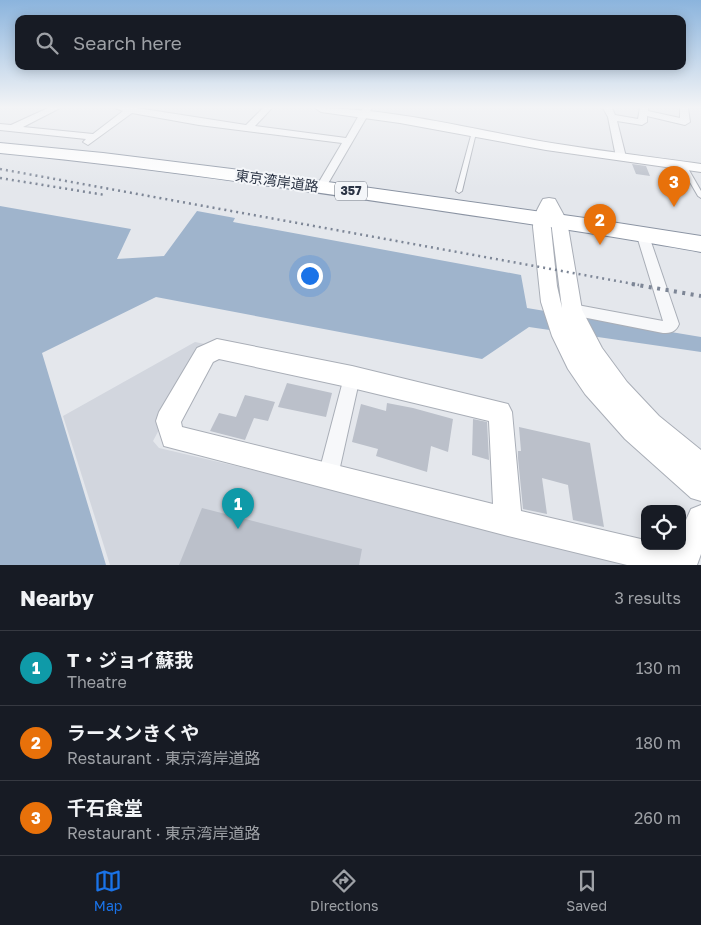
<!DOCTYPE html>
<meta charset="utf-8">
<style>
:root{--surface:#171b24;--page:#242831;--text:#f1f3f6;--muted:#9ea1a6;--line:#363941;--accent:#1a73e8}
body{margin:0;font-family:"Golos Text","Noto Sans JP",sans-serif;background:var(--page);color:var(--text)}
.controls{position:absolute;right:15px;bottom:15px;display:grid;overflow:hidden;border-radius:10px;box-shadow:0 2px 12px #0003}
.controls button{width:45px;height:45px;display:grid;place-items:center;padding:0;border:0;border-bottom:1px solid var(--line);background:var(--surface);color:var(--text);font:25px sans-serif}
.you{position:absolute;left:309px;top:275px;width:18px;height:18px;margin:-12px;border:4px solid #fff;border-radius:50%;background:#1a73e8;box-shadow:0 0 0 8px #1a73e833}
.badge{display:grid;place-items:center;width:32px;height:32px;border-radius:50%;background:var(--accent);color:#fff;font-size:16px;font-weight:700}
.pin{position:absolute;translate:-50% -41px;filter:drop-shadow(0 1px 2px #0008)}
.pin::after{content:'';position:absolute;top:26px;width:18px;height:15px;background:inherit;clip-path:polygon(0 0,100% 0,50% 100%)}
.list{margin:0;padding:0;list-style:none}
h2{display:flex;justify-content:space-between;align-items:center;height:65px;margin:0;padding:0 20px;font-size:21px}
h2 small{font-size:16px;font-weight:400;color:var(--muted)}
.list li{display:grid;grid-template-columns:32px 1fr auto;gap:15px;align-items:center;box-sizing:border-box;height:75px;padding:0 20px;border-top:1px solid var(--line)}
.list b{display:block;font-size:19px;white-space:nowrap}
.list p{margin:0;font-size:16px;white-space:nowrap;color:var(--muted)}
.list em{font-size:16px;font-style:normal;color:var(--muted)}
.icon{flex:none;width:28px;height:28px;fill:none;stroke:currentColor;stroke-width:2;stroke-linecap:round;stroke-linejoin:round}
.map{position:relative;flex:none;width:701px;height:565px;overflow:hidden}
.search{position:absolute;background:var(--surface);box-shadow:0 2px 12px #0003;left:15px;right:15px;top:15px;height:55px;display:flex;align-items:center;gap:12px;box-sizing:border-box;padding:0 18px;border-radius:10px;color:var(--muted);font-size:19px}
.sheet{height:290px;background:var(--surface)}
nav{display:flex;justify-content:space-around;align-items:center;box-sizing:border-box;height:70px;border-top:1px solid var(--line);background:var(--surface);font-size:14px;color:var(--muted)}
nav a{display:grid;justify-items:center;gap:2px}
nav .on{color:var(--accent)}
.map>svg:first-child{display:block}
.built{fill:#d2d6de}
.water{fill:#9fb4cc}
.building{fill:#bbc0ca}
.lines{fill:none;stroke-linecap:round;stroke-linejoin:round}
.lane-casing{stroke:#a9aeb7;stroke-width:2}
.street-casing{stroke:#a9aeb7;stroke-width:2}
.secondary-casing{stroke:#a9aeb7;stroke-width:2}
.highway-casing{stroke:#8b94a3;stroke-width:2}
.lane{fill:#f7f8fa;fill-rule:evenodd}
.street{fill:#f7f8fa;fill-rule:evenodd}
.secondary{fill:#fff;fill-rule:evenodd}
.highway{fill:#fff;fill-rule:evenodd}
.rail-far1{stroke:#7d8696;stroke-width:2.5;stroke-dasharray:2 4;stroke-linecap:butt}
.rail{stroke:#7d8696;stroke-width:4;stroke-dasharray:3 5.5;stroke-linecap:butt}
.labels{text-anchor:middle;stroke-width:4;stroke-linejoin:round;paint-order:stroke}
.shield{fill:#f4f6f9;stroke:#676e7b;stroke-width:1}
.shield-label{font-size:12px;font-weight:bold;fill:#2b3445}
.street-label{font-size:14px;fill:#2b3445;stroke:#f4f6f9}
</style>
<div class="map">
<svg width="701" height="565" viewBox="0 0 701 565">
<rect width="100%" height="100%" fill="#e4e7ec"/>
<!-- built -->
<path class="built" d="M195 342 205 344 153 441 159 448 658 565H110L63 416Z"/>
<!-- water -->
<path class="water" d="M0 206 131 229 117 259 164 256 197 211 235 218 233 222 521 275 527 308 701 337V352L529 327 482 359 156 297 42 353 106 565H0Z"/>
<!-- building -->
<path class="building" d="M632 164 646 166 650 176 636 174Z
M287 383 332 393 326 417 278 407Z
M245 395 275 402 268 421 254 418 245 440 210 431 219 413 236 417Z
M387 403 413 408 453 419 448 452 431 446 427 472 376 456 378 449 352 442 361 404 386 411Z
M473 419 487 422 489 460 472 455Z
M519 427 590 443 604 527 573 520 568 485 542 478 547 514 523 509 518 458V451H521Z
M202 508 362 549 359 565H179Z"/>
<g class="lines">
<!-- lane casing -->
<g class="lane-casing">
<path id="lane" d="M472 132 476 133 462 191 459 193 456 191Z
M683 163 686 165 701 191V198L698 196 680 165Z"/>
</g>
<!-- street casing -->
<g class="street-casing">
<path id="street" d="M48 108H60L23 127 93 134 123 111 115 108H137L246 125 263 108H272L255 126 346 138 363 108H372L326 187 321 190 316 187 342 143 199 125 132 113 88 145 83 142 86 139 0 130V124L11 125Z
M603 108H612L615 115 638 119 640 108H648V111L680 118V108H688L690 122 685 125 647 116V122L642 125 617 121 626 157 621 160 616 157 608 117Z
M642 229 648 233 679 324C676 332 671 333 663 333L567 314 565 310 567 306 572 304 663 321 636 233Z
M352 369 358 372 360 377 338 476 335 483 328 486 321 483 318 476 344 377 346 372Z"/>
</g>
<!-- secondary casing -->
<g class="secondary-casing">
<path id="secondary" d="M315 108C389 108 462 127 534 140 590 150 646 156 701 164V172L546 150 400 123 321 112Z
M549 198 555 199 567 221 582 310 602 348 627 382 659 416 701 450V501L691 498 625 439 585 394 568 369 552 336 541 302 533 227C533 216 538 208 543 199ZM550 219 551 221 562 308 557 286Z
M217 339 352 366 508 404 512 412 521 511 645 540V546H682V529L691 509 701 505V554L697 565H627L508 536 164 446 156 421 159 412 197 348ZM219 359 352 388 489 421 493 504 182 427 181 422 213 362Z"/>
</g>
<!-- highway casing -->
<g class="highway-casing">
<path id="highway" d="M0 143 103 153 256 172 592 219 701 236V252C604 234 507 221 409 206 273 186 137 166 0 153Z"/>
</g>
<!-- lane -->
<use href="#lane" class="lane"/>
<!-- street -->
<use href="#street" class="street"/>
<!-- secondary -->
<use href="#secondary" class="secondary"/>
<!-- highway -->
<use href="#highway" class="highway"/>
<!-- rail-far1 -->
<path class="rail-far1" d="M0 169 639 285
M0 178 105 195"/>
<!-- rail -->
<path class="rail" d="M632 284 701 296"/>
</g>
<!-- sky -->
<linearGradient id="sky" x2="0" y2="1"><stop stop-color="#8bb4dd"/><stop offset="0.57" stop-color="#f3f4f6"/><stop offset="1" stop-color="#f3f4f6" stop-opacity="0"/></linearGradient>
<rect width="701" height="188" fill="url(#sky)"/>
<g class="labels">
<!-- shield labels -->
<rect class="shield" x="335" y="181.5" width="32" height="19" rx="4"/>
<g class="shield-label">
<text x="351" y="195">357</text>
</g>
<!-- street labels -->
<g class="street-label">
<text transform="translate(277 181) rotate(8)" y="5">東京湾岸道路</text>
</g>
</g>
</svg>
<div class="controls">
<button><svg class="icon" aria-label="locate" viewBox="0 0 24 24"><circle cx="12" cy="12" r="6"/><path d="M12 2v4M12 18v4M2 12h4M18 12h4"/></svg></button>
</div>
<div class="you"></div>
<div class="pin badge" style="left:238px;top:529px;background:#0f9aa8">1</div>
<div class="pin badge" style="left:600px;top:245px;background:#e8710a">2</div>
<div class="pin badge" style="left:674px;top:207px;background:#e8710a">3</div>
<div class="search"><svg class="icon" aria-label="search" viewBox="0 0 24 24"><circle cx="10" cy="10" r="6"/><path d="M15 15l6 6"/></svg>Search here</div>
</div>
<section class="sheet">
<h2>Nearby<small>3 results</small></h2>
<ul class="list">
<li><span class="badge" style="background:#0f9aa8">1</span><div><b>T・ジョイ蘇我</b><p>Theatre</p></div><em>130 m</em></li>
<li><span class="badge" style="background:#e8710a">2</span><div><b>ラーメンきくや</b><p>Restaurant · 東京湾岸道路</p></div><em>180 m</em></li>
<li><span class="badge" style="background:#e8710a">3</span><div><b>千石食堂</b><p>Restaurant · 東京湾岸道路</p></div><em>260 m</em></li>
</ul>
</section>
<nav>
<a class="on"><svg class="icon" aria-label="map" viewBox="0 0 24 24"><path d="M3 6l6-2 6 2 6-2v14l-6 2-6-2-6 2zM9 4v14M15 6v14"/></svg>Map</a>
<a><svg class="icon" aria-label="directions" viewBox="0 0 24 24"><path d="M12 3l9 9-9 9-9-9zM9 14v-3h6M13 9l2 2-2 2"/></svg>Directions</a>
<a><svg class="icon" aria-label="saved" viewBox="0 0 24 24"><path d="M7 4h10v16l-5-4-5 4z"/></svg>Saved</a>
</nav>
